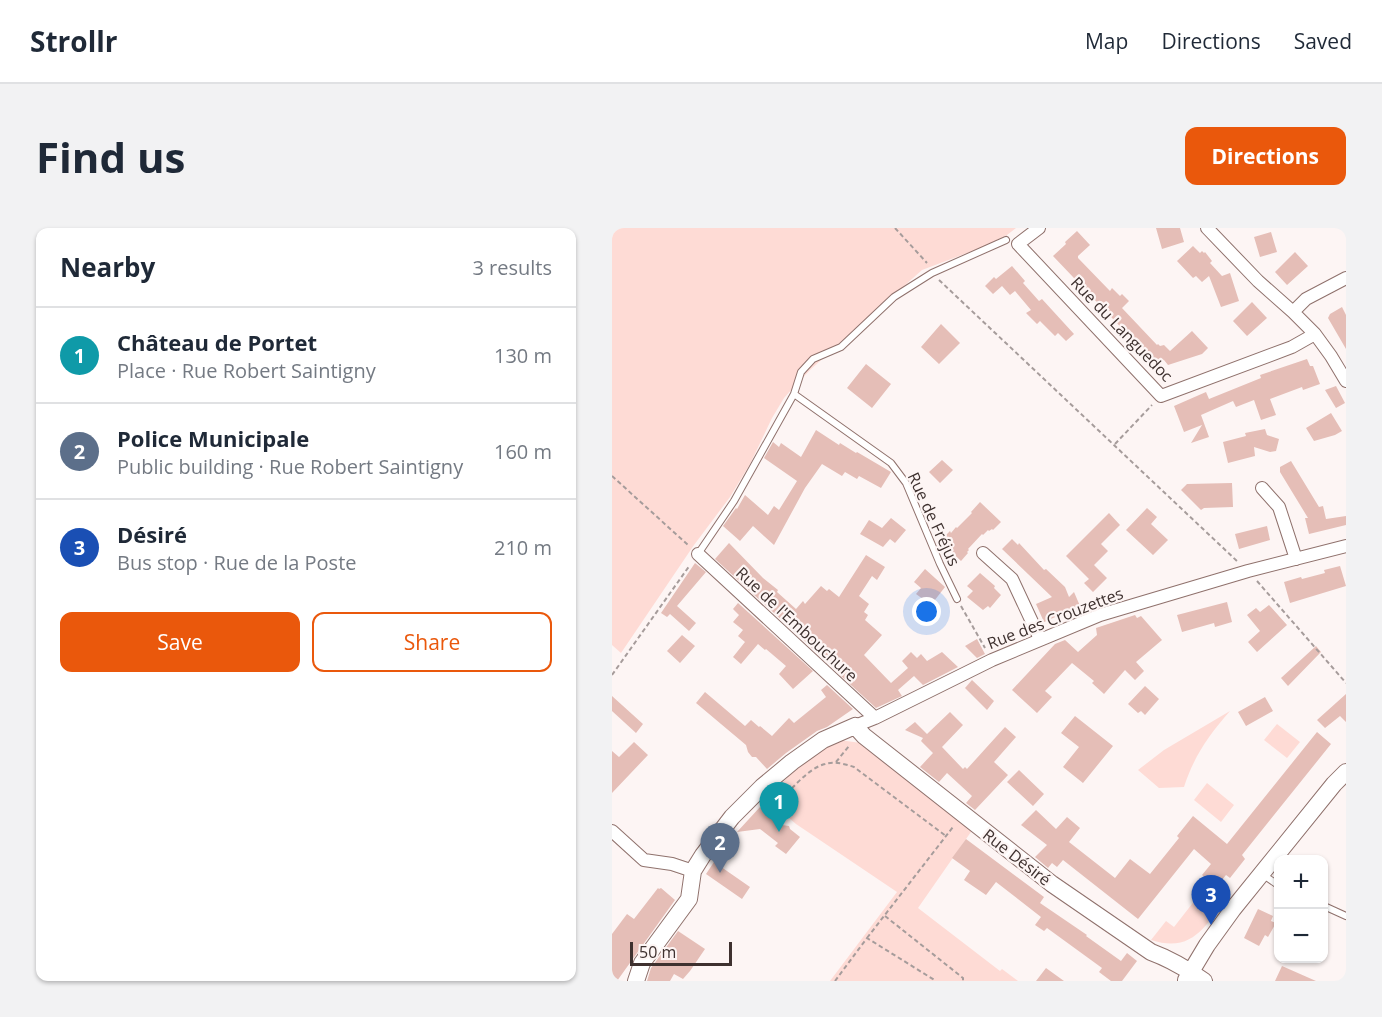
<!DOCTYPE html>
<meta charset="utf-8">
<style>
:root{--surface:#fff;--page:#f2f2f3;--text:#1f2937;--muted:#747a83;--line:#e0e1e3;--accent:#ea580c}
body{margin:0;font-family:"Open Sans",sans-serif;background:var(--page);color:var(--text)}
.controls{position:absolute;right:18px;bottom:18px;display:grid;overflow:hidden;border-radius:12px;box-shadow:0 2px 4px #0004}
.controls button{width:54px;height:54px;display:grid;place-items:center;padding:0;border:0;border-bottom:2px solid var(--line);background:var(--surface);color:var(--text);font:30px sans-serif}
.scale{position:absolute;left:18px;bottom:15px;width:102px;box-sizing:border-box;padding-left:6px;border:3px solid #3e312f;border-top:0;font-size:16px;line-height:21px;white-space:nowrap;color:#3e312f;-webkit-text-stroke:4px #fdf5f4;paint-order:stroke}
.you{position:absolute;left:315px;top:384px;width:21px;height:21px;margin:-15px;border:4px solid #fff;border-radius:50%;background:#1a73e8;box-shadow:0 0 0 9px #1a73e833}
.badge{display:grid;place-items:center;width:39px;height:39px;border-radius:50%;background:var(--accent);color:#fff;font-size:20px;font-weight:700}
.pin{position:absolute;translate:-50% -50px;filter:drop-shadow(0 2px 3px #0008)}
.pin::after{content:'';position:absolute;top:32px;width:21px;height:18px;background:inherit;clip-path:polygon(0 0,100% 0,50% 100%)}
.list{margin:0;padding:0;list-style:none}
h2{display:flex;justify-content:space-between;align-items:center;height:78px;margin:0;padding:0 24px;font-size:26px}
h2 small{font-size:20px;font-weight:400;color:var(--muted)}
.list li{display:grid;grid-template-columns:39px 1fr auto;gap:18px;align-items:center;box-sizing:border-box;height:96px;padding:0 24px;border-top:2px solid var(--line)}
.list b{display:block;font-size:22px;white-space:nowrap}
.list p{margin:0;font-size:20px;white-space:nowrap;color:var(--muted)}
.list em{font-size:20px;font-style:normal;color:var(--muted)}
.actions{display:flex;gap:12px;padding:18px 24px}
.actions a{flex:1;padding:14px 0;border:2px solid var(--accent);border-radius:12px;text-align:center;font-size:21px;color:var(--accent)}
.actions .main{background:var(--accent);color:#fff}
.map{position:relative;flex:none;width:734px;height:753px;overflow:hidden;border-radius:12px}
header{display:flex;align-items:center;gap:36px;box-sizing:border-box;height:84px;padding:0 30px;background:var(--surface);border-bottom:2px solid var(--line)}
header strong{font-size:28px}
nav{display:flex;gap:33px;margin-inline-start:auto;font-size:21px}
.intro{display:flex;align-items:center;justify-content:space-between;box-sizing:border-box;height:144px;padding:0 36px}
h1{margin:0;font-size:42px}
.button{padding:15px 27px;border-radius:12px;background:var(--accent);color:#fff;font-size:21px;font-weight:700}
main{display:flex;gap:36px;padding:0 36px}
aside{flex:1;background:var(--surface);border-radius:12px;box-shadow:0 2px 4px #0004}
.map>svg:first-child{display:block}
.green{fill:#fedbd5}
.building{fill:#e5beb7}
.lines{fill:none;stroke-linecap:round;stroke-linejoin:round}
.lane-casing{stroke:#8f716c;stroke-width:8}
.street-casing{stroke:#8f716c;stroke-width:14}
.secondary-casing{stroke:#8f716c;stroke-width:18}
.path{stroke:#a69c9b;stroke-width:2;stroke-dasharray:4.5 3;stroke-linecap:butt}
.lane{stroke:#fff;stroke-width:6}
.street{stroke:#fff;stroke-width:12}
.secondary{stroke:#fff;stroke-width:16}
.labels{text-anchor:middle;stroke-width:4.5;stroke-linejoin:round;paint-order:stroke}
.street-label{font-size:16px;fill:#3e312f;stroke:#fdf5f4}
</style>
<header>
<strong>Strollr</strong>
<nav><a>Map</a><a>Directions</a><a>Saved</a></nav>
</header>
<div class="intro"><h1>Find us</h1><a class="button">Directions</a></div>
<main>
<aside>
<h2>Nearby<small>3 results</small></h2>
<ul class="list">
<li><span class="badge" style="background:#0f9aa8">1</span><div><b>Château de Portet</b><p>Place · Rue Robert Saintigny</p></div><em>130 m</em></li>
<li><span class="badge" style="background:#5c6f8a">2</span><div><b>Police Municipale</b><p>Public building · Rue Robert Saintigny</p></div><em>160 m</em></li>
<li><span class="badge" style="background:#1a4fb4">3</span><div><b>Désiré</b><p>Bus stop · Rue de la Poste</p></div><em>210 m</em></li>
</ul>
<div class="actions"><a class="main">Save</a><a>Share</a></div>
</aside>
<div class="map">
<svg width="734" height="753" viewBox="0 0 734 753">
<rect width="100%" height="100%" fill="#fdf5f4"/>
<!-- green -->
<path class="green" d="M0 0H404L395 7 371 19 310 42 198 142 181 160 172 170 160 190 138 236 118 269 82 317 9 425 0 417Z
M618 483C597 507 582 528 572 559L547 560 526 542 552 522Z
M665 496 688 514 675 530 652 512Z
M227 512 249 515 361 601 306 680 388 743 390 741 406 753H218L285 664 184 596 155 571 190 534Z
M595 555 622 577 609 594 582 572Z
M598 653 616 668C594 696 582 726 539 712L554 693 562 699Z"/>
<!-- building -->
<path class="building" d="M544 0H568L572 14 550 21Z
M465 3 478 17 466 28V30L498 63 500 60 508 68 510 66 517 73 510 80 545 117 546 116 548 118 552 117 558 123 580 103 596 120 590 126 556 137 552 132 545 135 522 110 521 112 441 28 454 16 453 14Z
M659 4 665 24 648 29 642 9Z
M581 18 588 25 590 23 592 25 593 24 600 33 598 35 610 48 618 45 627 73 609 79 597 48 590 54 584 48 581 50 565 33Z
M683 24 696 38 675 57 663 44Z
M400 38 413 53 411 55 427 73 430 71 462 106 454 113 446 105 443 108 428 93 425 96 414 85 419 82 403 63 398 67 390 58 381 66 373 58 382 49 384 51Z
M640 74 655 90 635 108 621 93Z
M730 79 734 87V121L716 90 718 86Z
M329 96 348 115 327 136 309 119Z
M695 131 698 138H701L708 156 691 162 690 159 658 171 664 187 649 192 642 172 624 179 621 173 589 187 597 209 579 215 590 197 572 204 562 178 594 164 597 171 649 150 648 147Z
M254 136 279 156 260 180 235 160Z
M724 158 733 175 724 180 713 162Z
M719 185 730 203 723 207 702 213 694 200Z
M653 201 655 207 667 211 664 223 658 224 642 219 643 228 616 235 611 214 634 208 633 205Z
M204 202 227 217 228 215 244 225 245 224 279 244 269 260 247 248 245 251 233 244 230 248 210 236 193 260 162 317 141 298 128 313 111 298 124 280 125 281 133 267 156 287 162 278 167 282 185 253 152 230 161 214 167 219 169 215 189 229Z
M330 232 341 242 328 255 317 244Z
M679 233 707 279 711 278 714 291 734 288V297L697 306 693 290H696L668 244V239Z
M620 255 621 279 592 280 589 282 569 262 575 256Z
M368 274 389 294 381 302 380 301 377 303 376 302 371 307 370 306 356 321 357 322 355 324 356 325 349 333 328 313 338 303 339 305 344 299 345 300 360 285 359 284Z
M535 280 545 289 539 296 556 312 541 327 514 302Z
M497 285 508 297 489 316 496 323 482 337 495 350 481 364 472 355 477 351 454 328Z
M279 290 294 302 283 315 278 311 271 319 248 306 257 292 270 300Z
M655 298 658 312 627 321 623 306Z
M400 311 406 317 407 315 432 342 434 341 453 359 457 369 462 364 468 378 432 394 424 376 440 369 390 321Z
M117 315 151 350 166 362 165 364 184 381 191 373 193 376 209 358 215 363 217 361 227 369 254 327 273 339 265 352 260 348 247 368 257 376 252 384 256 387 253 392 270 407 252 427 279 455 296 440 290 433 299 424 305 430 309 426 315 433 330 424 346 439 311 457 302 448 286 462 290 468 264 480 228 447 232 444 212 429 211 430 103 331Z
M83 335 94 344 65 378 84 395 77 403 58 386 55 389 49 385Z
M728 338 734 358 678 375 672 354 689 349 690 351 713 345 712 342Z
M313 341 333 359 319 377 304 366 309 360 302 354Z
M368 345 383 358 382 360 389 367 378 380 376 378 371 382 355 369 361 363 355 358Z
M615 374 620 394 603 399 602 395 570 404 565 387Z
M126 375 201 443 181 461 167 446 174 438 154 421 153 422 146 416 129 436 121 429 133 414 126 408 131 402 121 394 127 387 121 381Z
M657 377 675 397 645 424 636 414 648 403 635 387 644 380 648 384Z
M523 387 525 390 529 388 550 412 524 434 532 443 523 452 513 442 492 466 480 455 482 453 460 435 433 463 440 469 425 485 400 462 443 416 453 412 466 424 485 407 484 400Z
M70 407 83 418 68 435 55 423Z
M365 411 373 426 365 430 353 418Z
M704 418 709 424 676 458 669 450Z
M360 452 382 473 375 482 353 460Z
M215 457 241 481 215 499 205 503 174 525 155 541 144 529H140L136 524 134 517 84 475 93 464 133 498 139 492 147 499 148 498 160 508 177 490 182 495 214 469 209 462Z
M533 458 547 471 533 487 529 483 526 485 516 476Z
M734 466V494L728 488 713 500 705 492Z
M0 468 31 496 24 505 0 483Z
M653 469 661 483 634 498 626 484Z
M338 484 351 497 330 519 351 541 353 539 355 541 393 499 404 509 382 534 396 547 363 582 354 575 360 568 335 545 327 554 308 539 321 525 309 513 311 510 293 502 303 494 315 506Z
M463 488 501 518 471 555 451 539 467 519 449 505Z
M705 504 719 516 630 627 633 631 618 650 614 647 605 658 590 647 599 636 582 621 526 691 451 632 445 639 440 635 436 640 423 629 435 617 409 597 424 582 444 601 455 589 468 600 457 614 503 650 518 631 538 646 567 610 565 608 581 588 615 616Z
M22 514 36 527 0 565V523L7 529Z
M407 542 432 566 421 578 395 554Z
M148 579 170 597 177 598 178 601 188 609 174 626 163 618 166 615 148 601 125 604Z
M354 611 432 669 428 675 475 707 474 708 509 733 515 725 525 733 510 753H499L487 744 490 740 435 700 432 703 423 697 429 689 384 654 374 667 352 652 358 643 340 630Z
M102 634 138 659 130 671 94 646Z
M46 660 47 661 49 660 63 672 5 753H0V706L15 686 22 691Z
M646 681 661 688 659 693 664 695 656 709 653 707 647 718 632 710Z
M66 703 93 721 78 743 71 751 62 746 58 753H35L39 740Z
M670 738 704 753H663Z
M434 740 452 753H424Z"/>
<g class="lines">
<!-- lane casing -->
<g class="lane-casing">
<path id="lane" d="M182 166 279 235 294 255 328 336 345 371
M86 326 122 273 182 166 189 144 201 131 229 119 282 69 320 45 394 12
M650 646 666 657
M712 678 734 688"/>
</g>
<!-- street casing -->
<g class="street-casing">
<path id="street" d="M427 0 406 16 549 168 680 119 703 106
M595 0 646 53 681 84 703 106 719 128 734 153
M681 84 694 71 734 50
M650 260 667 279 684 331
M371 325 400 351 428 411
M86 326 263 490
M243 498 263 490 380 432 488 387 636 343 734 318
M0 603 32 632 60 636 81 643"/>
</g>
<!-- secondary casing -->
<g class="secondary-casing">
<path id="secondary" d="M574 752 595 717 621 681 722 556 734 544
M24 753 30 735 77 671 81 643 91 627 120 589 150 559 180 534 211 512 243 498 252 508 440 656 539 724C558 731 575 741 592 753"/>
</g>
<!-- path -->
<path class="path" d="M283 0 315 35
M327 52 626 334
M503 216 540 177
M0 248 76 317
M645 353 734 455
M349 378 373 420
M0 447 78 337
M224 534 237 518
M159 570 165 576C178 563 196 540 213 536 222 533 233 536 242 539L334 608
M273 688 351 750V753
M255 710 341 599
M223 753 255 710 324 753"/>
<!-- lane -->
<use href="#lane" class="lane"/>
<!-- street -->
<use href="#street" class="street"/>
<!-- secondary -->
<use href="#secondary" class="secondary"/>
</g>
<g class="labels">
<!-- street labels -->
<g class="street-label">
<text transform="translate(510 101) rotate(46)" y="6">Rue du Languedoc</text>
<text transform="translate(322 291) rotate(65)" y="6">Rue de Fréjus</text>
<text transform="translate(443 390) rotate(-21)" y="6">Rue des Crouzettes</text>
<text transform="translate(185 396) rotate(43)" y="6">Rue de l'Embouchure</text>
<text transform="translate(405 629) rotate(38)" y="6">Rue Désiré</text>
</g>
</g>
</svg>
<div class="controls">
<button>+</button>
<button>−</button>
</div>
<div class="scale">50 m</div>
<div class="you"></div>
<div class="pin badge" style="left:167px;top:604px;background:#0f9aa8">1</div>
<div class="pin badge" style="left:108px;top:645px;background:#5c6f8a">2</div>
<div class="pin badge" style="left:599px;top:697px;background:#1a4fb4">3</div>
</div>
</main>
